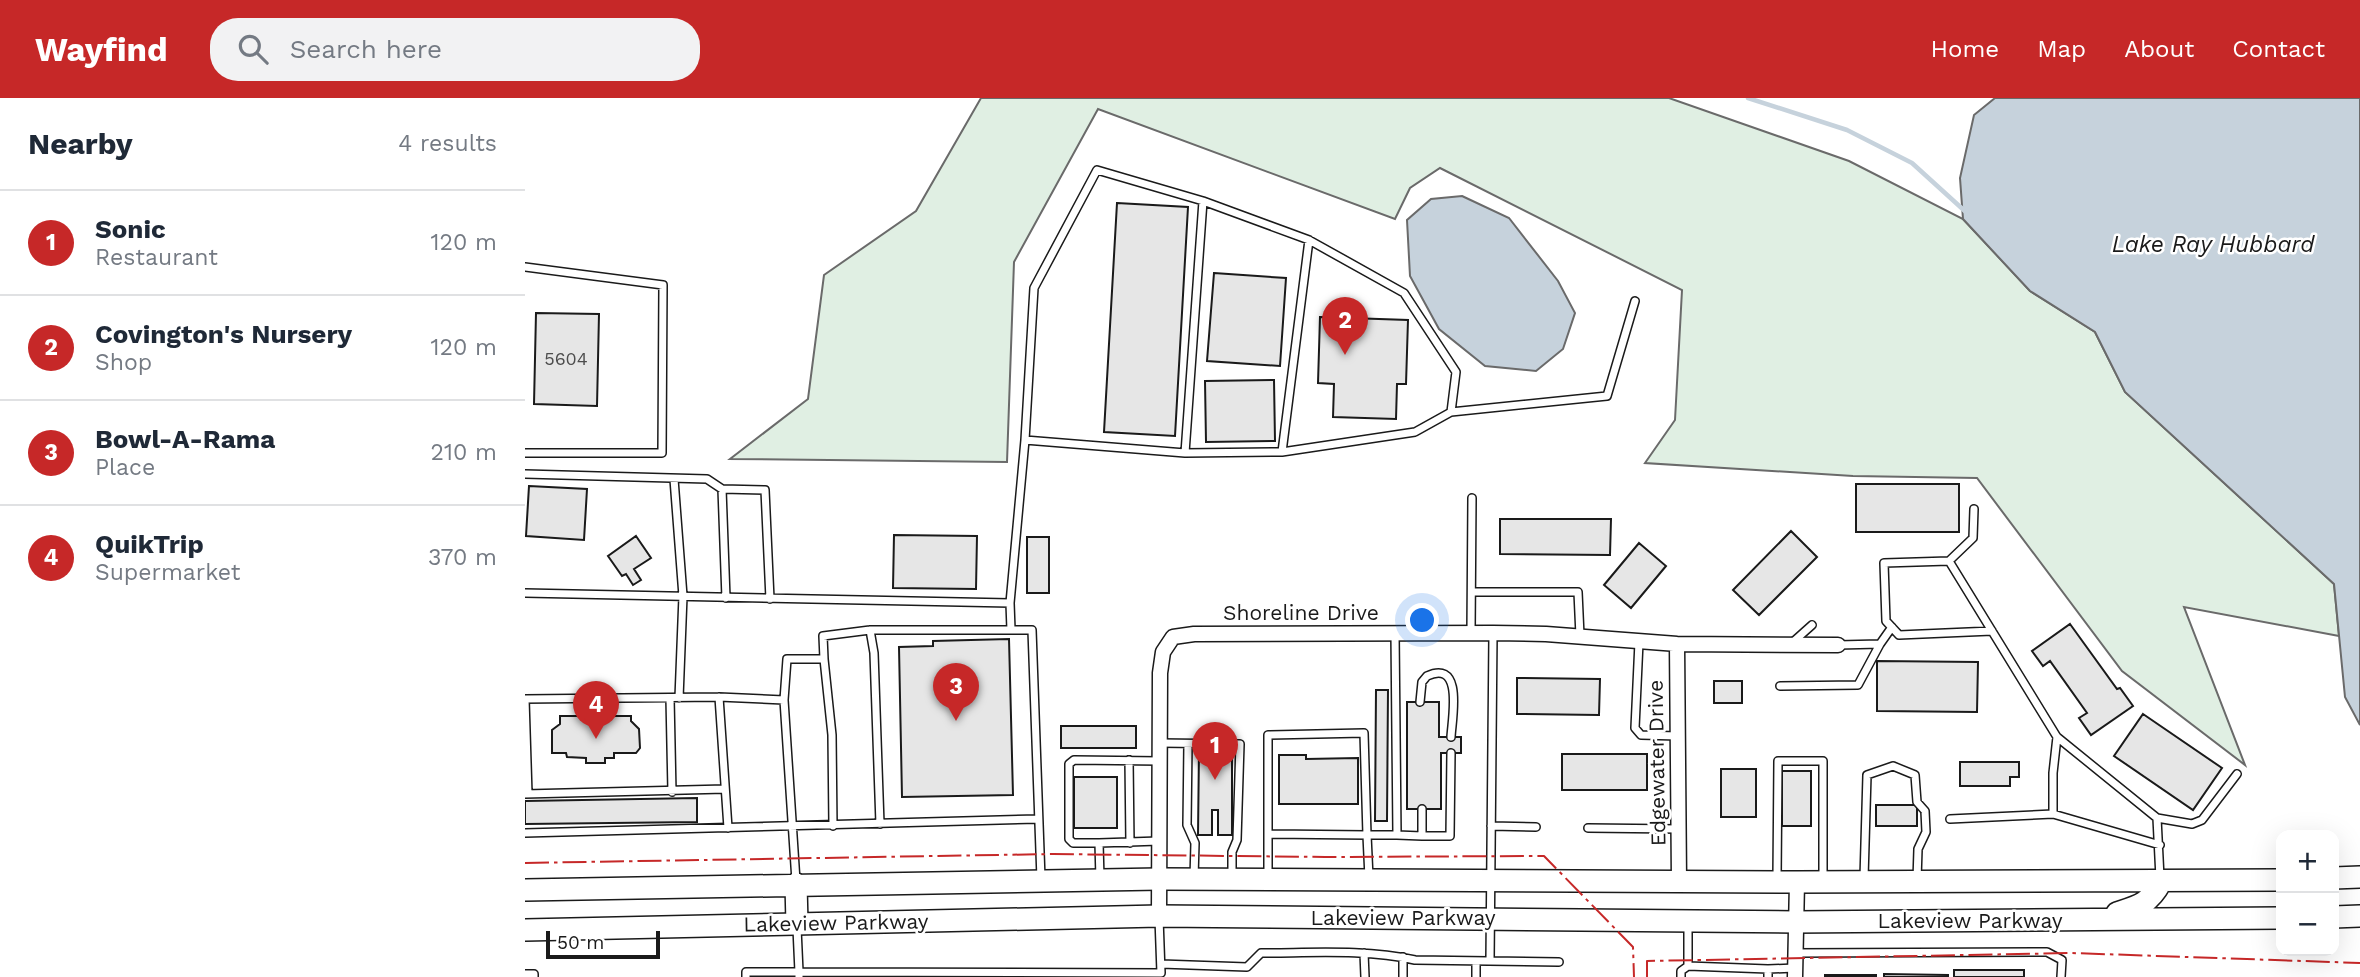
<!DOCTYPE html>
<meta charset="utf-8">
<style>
:root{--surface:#fff;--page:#f2f2f3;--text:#1f2937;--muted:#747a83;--line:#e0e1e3;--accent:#c62828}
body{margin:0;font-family:"Work Sans",sans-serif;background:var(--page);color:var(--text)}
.controls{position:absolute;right:21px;bottom:21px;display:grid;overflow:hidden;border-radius:14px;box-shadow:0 7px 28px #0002}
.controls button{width:63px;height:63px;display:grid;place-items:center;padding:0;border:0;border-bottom:2px solid var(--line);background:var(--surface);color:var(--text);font:35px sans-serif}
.scale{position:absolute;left:21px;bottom:18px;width:114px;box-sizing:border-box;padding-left:7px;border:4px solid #1a1a1a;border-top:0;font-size:19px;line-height:24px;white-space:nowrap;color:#1a1a1a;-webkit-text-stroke:5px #fff;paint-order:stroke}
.you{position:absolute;left:898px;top:523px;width:24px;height:24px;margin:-18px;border:5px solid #fff;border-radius:50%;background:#1a73e8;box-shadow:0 0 0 10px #1a73e833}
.badge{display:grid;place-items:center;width:46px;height:46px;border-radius:50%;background:var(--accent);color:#fff;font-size:23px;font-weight:700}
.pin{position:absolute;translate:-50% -58px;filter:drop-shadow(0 2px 4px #0008)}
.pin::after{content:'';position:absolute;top:37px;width:24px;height:21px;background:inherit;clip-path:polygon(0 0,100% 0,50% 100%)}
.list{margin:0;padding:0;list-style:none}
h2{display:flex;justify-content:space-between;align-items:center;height:91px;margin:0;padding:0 28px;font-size:30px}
h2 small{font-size:23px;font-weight:400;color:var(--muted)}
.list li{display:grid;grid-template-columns:46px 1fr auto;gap:21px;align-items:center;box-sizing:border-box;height:105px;padding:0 28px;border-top:2px solid var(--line)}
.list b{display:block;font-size:26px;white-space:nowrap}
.list p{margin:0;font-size:23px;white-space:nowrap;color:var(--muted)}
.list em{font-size:23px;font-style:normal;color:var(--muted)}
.icon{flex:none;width:38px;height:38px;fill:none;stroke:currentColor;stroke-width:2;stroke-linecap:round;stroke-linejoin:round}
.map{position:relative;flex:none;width:1835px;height:879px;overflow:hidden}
header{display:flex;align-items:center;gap:42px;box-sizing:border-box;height:98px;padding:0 35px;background:var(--accent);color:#fff}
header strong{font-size:33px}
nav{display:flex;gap:38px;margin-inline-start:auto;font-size:24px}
.search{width:490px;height:63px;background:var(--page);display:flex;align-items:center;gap:18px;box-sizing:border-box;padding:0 24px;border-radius:28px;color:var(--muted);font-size:26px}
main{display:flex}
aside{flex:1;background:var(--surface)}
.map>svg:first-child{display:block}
.green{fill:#e0efe3;stroke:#6a6a6a;stroke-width:2}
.water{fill:#c6d2dc;stroke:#6a6a6a;stroke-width:2}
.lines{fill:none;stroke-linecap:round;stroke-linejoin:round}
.stream{stroke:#c6d2dc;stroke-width:4.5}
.building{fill:#e6e6e6;stroke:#1a1a1a;stroke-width:2}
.service-casing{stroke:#1a1a1a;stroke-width:10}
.minor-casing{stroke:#1a1a1a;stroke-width:17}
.primary-casing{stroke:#1a1a1a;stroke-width:24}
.service{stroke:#fff;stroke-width:7}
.minor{stroke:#fff;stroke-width:14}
.primary{stroke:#fff;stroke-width:21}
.power{stroke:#c62828;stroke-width:2;stroke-dasharray:24 5 3.5 5;stroke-linecap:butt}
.labels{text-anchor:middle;stroke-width:5;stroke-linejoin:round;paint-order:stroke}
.number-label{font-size:18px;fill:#4d4d4d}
.street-label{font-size:21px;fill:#1a1a1a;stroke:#fff}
.water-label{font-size:23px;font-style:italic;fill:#1a1a1a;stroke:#fff}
</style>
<header>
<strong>Wayfind</strong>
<div class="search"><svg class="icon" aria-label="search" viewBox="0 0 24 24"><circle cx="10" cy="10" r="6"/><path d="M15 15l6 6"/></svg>Search here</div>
<nav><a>Home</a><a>Map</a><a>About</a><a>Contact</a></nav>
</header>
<main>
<aside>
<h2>Nearby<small>4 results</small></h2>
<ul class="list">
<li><span class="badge">1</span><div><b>Sonic</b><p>Restaurant</p></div><em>120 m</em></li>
<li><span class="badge">2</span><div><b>Covington's Nursery</b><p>Shop</p></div><em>120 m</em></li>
<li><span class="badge">3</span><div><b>Bowl-A-Rama</b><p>Place</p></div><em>210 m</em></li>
<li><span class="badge">4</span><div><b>QuikTrip</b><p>Supermarket</p></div><em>370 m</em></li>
</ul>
</aside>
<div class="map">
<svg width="1835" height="879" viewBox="0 0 1835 879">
<rect width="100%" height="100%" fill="#fff"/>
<!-- green -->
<path class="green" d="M456 0H1144L1324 63 1438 121 1505 193 1570 234 1600 294 1809 486 1814 538 1659 509 1720 667 1597 573 1452 380 1328 378 1120 365 1150 322 1157 192 915 70 885 90 870 121 573 11 489 164 482 364 205 361 283 301 299 177 391 113Z"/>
<!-- water -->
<path class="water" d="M1470 0H1835V627L1820 599 1809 486 1600 294 1570 234 1505 193 1438 121 1435 80 1449 17Z
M937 98 984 120 1033 183 1050 215 1038 251 1011 273 960 268 914 231 885 178 882 122 906 101Z"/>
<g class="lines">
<!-- stream -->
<path class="stream" d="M1223 0 1322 32 1387 65 1442 115"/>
</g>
<!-- building -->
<path class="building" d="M592 105 663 109 650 338 579 334Z
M689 175 761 180 755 268 682 263Z
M11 215 74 216 72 308 9 306Z
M795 219 883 222 881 286H872L871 321 808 319 809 286 793 285Z
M749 282 750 343 681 344 680 283Z
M1331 386H1434V434H1331Z
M4 388 62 391 59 442 1 438Z
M975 421H1086L1085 457 975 456Z
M1266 433 1292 459 1234 517 1208 492Z
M369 437 452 438 451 491 368 490Z
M111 438 126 460 109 471 116 482 108 487 101 476 97 478 83 458Z
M502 439H524V495H502Z
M1114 445 1141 468 1106 510 1079 487Z
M1545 526 1592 591 1595 590 1608 608 1566 637 1554 620 1562 615 1525 563 1518 568 1507 553Z
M484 541 488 697 377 699 374 549 408 548V543Z
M1352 563 1453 564 1452 614 1352 613Z
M992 580 1075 581 1074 617 992 616Z
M1189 583H1217V605H1189Z
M851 592H863L862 723H850Z
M882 604H914V639H936V655H916V711H882Z
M1618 616 1697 670 1668 712 1589 658Z
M35 618H106V623L114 631 115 650 111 655H89V660H80V665H61V660L42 659 41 655H27V632L35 626Z
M536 628H611V650H536Z
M674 651H707V737H693V712H687V737H673Z
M1037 656H1122V692H1037Z
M754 657H781V661L833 660V706H754Z
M1435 664H1494V679H1485V688H1435Z
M1196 671H1231V719H1196Z
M1257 673H1286V728H1257Z
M549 679H592V730H549Z
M172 700V724L0 726V703Z
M1351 707H1392V728H1351Z
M1429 872H1499V879H1429Z
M1359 876 1423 877V879H1359Z
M1300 877H1351V879H1300Z"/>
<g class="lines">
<!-- service casing -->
<g class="service-casing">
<path id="service" d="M0 169 138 187 137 355H0
M926 314 1082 298 1110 203
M500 342 509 190 572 72 678 103
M757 354 784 142
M0 376 182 381 197 391 240 392 245 501
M149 381 158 498 154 600
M197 391 201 500
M1424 463 1448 440 1449 411
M947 494H1053L1055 538
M0 495 485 505
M345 532 349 555 355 726
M486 532 485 505 500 342 660 355 757 354 890 334 926 314 931 274 879 195 784 142 678 103 660 355
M1467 533 1374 537 1361 523 1359 465 1424 463 1532 639 1632 720 1635 780
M946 535 947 400
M1114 544 1110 630 1116 637 1153 638
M1268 544 1287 527
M1313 547 1355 546 1367 529
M299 561 307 637 308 728
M1255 588 1333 587 1355 546
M194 599 203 730
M145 600 147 694
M0 601 194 599 259 602 262 561H299L298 538 345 532H507L516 781
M0 601 3 696
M259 602 271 783
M895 604 897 584 902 578C939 561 927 620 926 639
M635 645 715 646 712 742 707 754V778
M663 646 662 727 670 745 669 780
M604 662 605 745
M0 696 200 691
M897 711V738H925L926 655
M1528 716V675L1532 639
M1632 720 1667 726 1677 722 1712 676
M1425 721 1528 716 1635 747
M966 728 1011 729
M1063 730 1154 731
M0 735 513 721
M872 737 897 738
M574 745 634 743
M743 780V736L842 737 839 635 743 637V736
M844 780 842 737H872L870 535
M1339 780 1342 677 1368 668 1390 677 1392 704 1400 713 1401 734 1393 751 1392 782
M575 781 574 745H548L544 741V666L549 662 635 663
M1252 781 1253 663H1298V783
M1163 827V868L1243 871
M272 830 274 874 636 875 634 820
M839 855 840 879
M1270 855 1522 854 1537 862 1536 879
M951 863V879
M965 863 968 536
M636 866 722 869 736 855C787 855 840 851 890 862L1034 864
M0 876H9V879
M221 879V874H274V879
M878 879V859
M1156 879V873L1163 868
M1243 879V871L1270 870"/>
</g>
<!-- minor casing -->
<g class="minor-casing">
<path id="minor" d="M1152 546 1154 783
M634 818 635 575 638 554 648 539 669 536 968 535 1021 536 1152 546 1313 547
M1270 879 1272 784"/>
</g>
<!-- primary casing -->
<g class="primary-casing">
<path id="primary" d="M1809 780 1835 779
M271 786 272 826
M0 792 634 781 1272 784 1756 782
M1592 815C1614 808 1624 806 1636 784
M1809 819 1835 818
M0 832 634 818 1270 824 1756 820"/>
</g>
<!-- service -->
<use href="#service" class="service"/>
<!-- minor -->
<use href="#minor" class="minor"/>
<!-- primary -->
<use href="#primary" class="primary"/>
<!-- power -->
<path class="power" d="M0 765 528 756 800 759 1019 758 1108 849 1109 879
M1122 879V863L1547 855 1835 865"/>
</g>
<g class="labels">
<!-- number labels -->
<g class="number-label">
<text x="41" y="267">5604</text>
</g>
<!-- street labels -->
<g class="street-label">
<text x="776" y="522">Shoreline Drive</text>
<text transform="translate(1132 665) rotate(-91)" y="7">Edgewater Drive</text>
<text x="878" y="827">Lakeview Parkway</text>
<text x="1445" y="830">Lakeview Parkway</text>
<text transform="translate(311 825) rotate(-1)" y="7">Lakeview Parkway</text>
</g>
<!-- water labels -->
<g class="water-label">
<text x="1688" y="154">Lake Ray Hubbard</text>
</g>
</g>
</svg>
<div class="controls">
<button>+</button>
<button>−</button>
</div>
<div class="scale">50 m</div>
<div class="you"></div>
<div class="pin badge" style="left:690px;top:682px">1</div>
<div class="pin badge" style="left:820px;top:257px">2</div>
<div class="pin badge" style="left:431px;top:623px">3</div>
<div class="pin badge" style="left:71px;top:641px">4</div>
</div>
</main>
